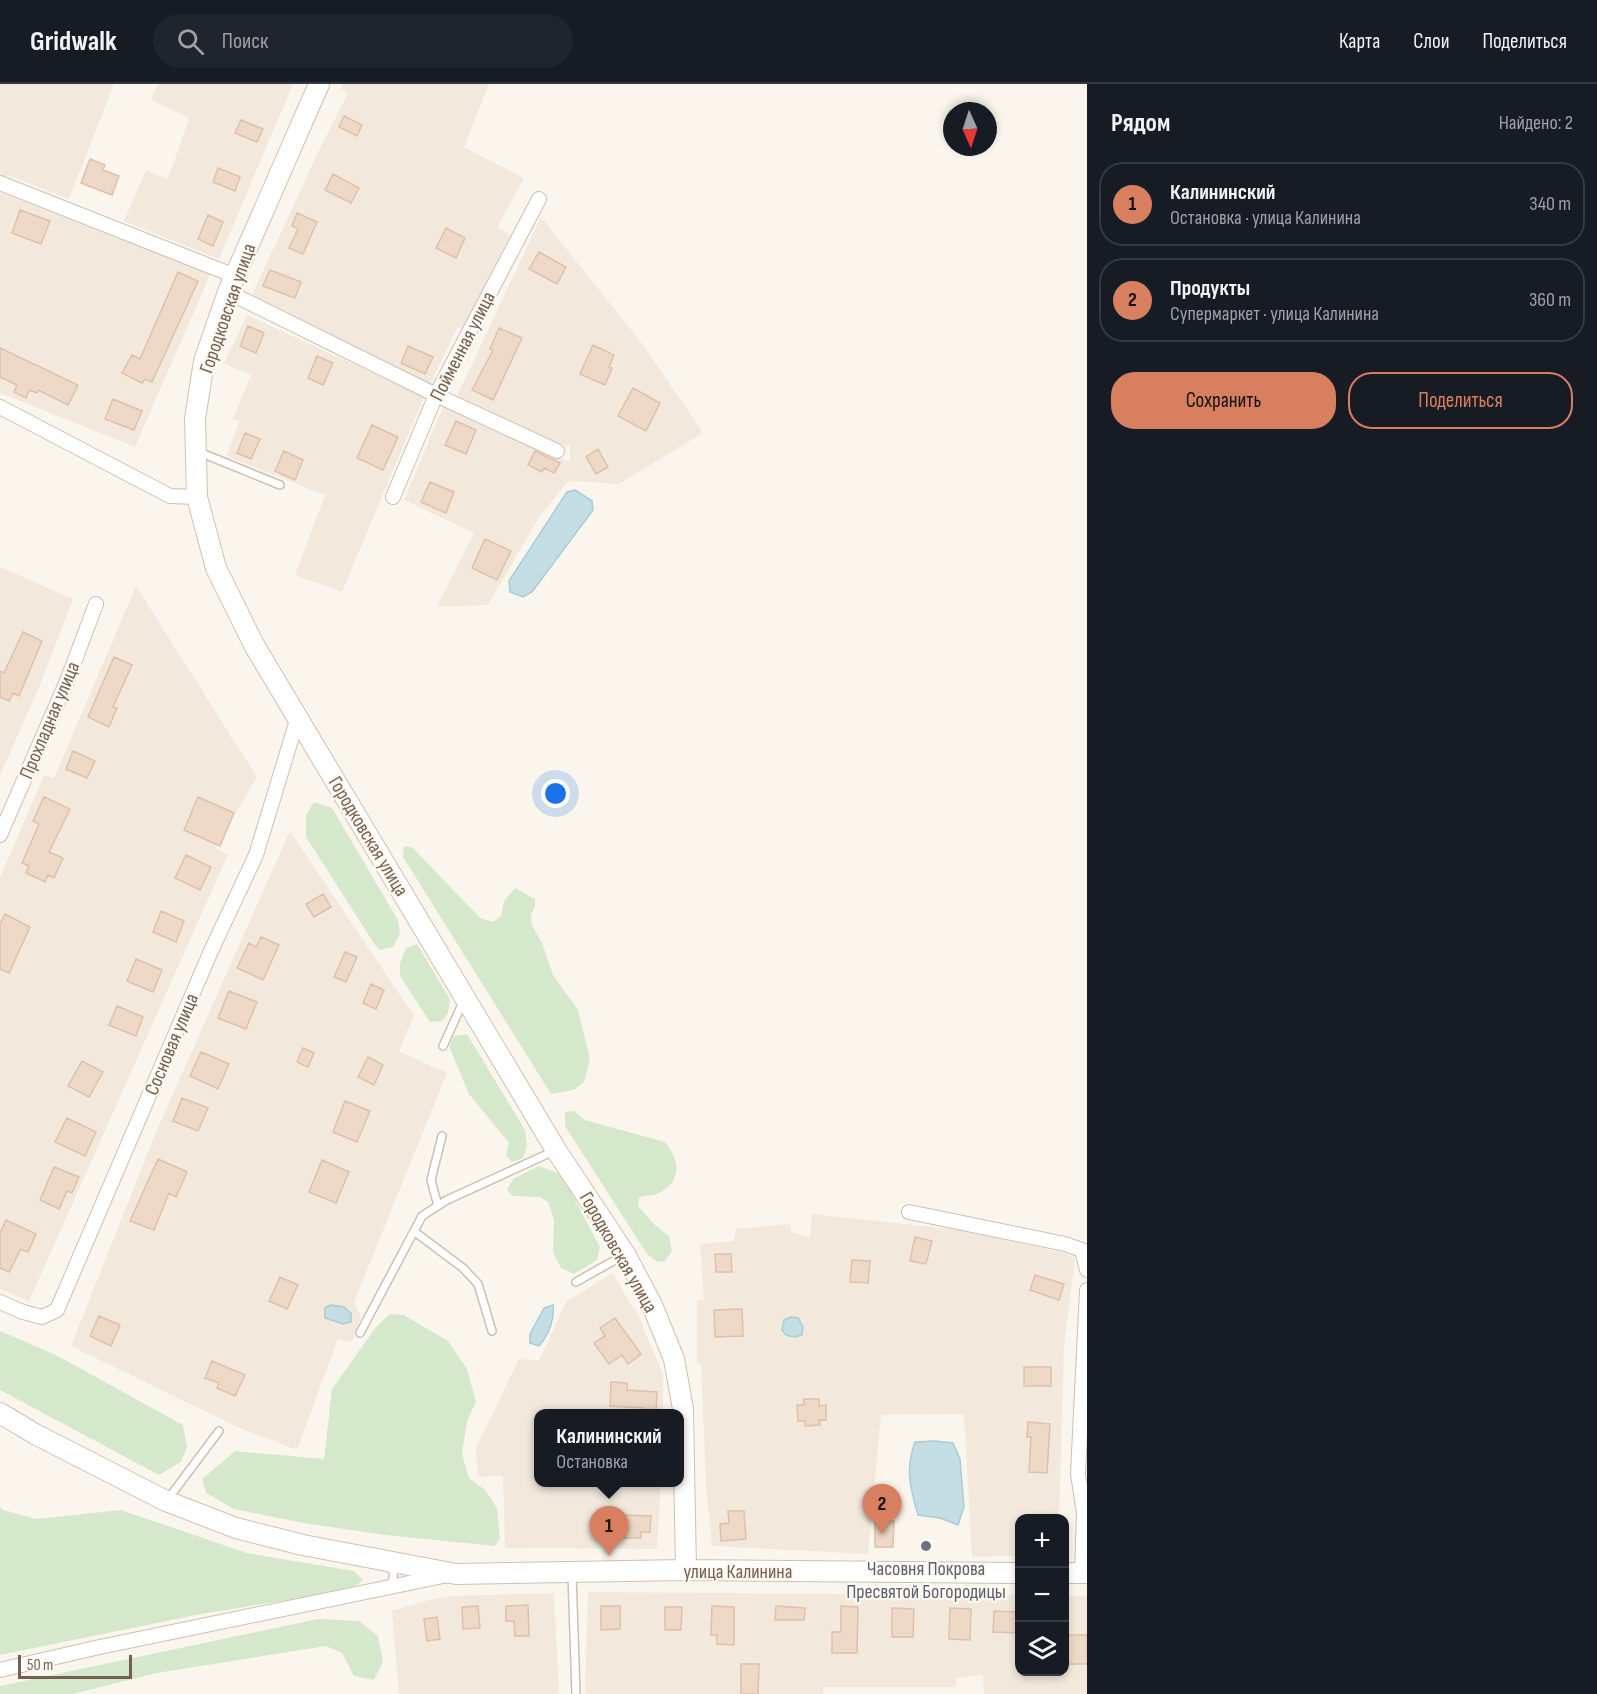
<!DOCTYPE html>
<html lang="ru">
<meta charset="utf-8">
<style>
:root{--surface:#171b24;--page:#20242c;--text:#f1f3f6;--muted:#9ea1a6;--line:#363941;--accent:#d87f5f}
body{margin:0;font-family:"Sofia Sans Condensed",sans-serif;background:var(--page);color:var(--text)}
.controls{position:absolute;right:18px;bottom:18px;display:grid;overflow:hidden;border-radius:12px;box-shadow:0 3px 9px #0003}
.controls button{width:54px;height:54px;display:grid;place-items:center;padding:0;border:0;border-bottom:2px solid var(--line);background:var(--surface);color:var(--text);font:30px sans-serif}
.compass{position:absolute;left:943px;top:18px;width:54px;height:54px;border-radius:50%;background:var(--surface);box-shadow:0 3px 9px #0003;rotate:177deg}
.scale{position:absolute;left:18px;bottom:15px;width:114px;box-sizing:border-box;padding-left:6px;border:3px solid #755f51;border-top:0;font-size:16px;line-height:21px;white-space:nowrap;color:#755f51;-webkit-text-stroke:4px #fefaf3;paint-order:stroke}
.you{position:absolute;left:556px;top:710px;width:21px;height:21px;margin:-15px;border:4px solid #fff;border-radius:50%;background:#1a73e8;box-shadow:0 0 0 9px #1a73e833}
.badge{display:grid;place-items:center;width:39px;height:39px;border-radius:50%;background:var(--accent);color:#111;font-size:20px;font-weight:700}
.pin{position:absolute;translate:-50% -50px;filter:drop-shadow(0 2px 3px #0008)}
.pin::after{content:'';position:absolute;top:32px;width:21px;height:18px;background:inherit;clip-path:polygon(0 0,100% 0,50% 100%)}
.popup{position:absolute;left:534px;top:1325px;width:150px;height:78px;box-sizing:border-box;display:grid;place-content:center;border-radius:12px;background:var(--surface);filter:drop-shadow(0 2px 4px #0005);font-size:20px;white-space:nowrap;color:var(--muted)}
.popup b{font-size:22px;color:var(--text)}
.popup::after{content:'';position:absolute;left:50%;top:100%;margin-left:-12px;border:12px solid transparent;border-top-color:var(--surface)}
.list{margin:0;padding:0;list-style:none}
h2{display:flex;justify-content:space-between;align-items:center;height:78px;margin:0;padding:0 24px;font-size:26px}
h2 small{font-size:20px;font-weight:400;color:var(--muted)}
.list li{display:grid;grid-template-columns:39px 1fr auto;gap:18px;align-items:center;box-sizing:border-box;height:84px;margin:0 12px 12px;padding:0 12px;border:2px solid var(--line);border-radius:24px}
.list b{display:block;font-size:22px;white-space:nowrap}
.list p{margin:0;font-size:20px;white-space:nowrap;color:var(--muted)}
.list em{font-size:20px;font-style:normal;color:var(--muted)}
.actions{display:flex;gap:12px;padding:18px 24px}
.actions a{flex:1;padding:14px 0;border:2px solid var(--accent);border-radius:24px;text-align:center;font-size:21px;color:var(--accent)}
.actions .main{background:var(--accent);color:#111}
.icon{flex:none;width:33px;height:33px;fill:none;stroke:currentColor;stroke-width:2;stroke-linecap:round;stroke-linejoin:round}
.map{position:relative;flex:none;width:1087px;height:1610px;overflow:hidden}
header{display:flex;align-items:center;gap:36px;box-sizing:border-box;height:84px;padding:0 30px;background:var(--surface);border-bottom:2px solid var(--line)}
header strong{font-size:28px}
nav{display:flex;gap:33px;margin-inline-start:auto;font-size:21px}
.search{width:420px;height:54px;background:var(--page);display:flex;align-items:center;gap:15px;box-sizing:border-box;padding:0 21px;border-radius:33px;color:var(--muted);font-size:22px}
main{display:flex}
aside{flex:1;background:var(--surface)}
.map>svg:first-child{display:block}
.residential{fill:#f2e9dc}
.green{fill:#d6e8cc}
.water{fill:#c3dee4;stroke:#aaccd4;stroke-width:1.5}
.building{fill:#eed8c7;stroke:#dfc0a9;stroke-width:1.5}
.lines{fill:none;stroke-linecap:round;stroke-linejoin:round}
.lane-casing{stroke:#cdbfb3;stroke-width:10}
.street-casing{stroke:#cdbfb3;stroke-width:16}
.secondary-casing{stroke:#cfc0b1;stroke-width:22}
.lane{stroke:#fff;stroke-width:7}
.street{stroke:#fff;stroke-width:14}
.secondary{stroke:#fff;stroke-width:20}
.worship-dot{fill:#6b7280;stroke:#fefaf3;stroke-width:2}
.labels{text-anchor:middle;stroke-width:4.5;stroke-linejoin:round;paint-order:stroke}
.street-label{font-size:20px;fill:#755f51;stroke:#fefaf3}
.worship-label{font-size:20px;fill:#5b616d;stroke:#fefaf3}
</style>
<header>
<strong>Gridwalk</strong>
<div class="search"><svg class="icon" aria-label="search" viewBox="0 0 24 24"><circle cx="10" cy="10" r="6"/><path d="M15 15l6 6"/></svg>Поиск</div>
<nav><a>Карта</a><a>Слои</a><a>Поделиться</a></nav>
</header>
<main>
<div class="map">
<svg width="1087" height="1610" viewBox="0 0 1087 1610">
<rect width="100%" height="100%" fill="#fbf6ed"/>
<!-- residential -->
<path class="residential" d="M0 0H114L69 115 10 92 0 93Z
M158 0H293L219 175 124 137 146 86 168 95 189 34 151 16Z
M342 0H489L464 63 524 94 497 144 510 151 464 244H457L430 301 251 213 321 62 348 9 341 5Z
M0 108 211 189 135 363 0 309Z
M541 133 644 262 703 349 619 400 568 397 538 435 488 521 437 523 474 449 404 416 443 323 570 378V362L528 349 457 312Z
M247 231 424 313 342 508 295 491 325 411 226 372 240 337 233 335 251 291 224 279Z
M0 483 73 515 40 601 0 692Z
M136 502 257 693 215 764 228 771 29 1217 0 1205V794L44 691 54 694Z
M290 747 414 932 399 967 447 989 354 1218 361 1233 352 1258 338 1255 297 1366 235 1342 71 1262 156 1048Z
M812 1130 960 1146 1063 1169 1075 1174 1064 1262 1059 1434H1020L1019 1472 972 1473 964 1330 881 1331 868 1470 712 1462 706 1401 701 1280 697 1279V1216L704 1215 700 1160 734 1157 736 1145 790 1140 792 1148 810 1154Z
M612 1189 638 1231 663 1290V1329L538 1330V1398L661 1399 657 1465 505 1464 503 1392 478 1393 476 1364 519 1275 539 1277 566 1218Z
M588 1508 1019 1511 1020 1588H1064L1065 1512H1087V1610H984L983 1591 956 1594V1603H824L823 1610H585Z
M554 1509 559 1610H399L392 1527 429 1516 451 1512Z"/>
<!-- green -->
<path class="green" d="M314 718 332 724 398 836 400 850 393 863 380 866 375 861 306 753V731Z
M404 762 413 764 480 834 493 838 501 832 504 817 515 804 535 815V823L531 831 532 841 542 859 553 891 578 926 590 975 584 998 574 1006 551 1010 403 773Z
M417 860 450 915 448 929 442 937 430 938 400 892V879L406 864Z
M467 950 525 1046 527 1062 523 1074 512 1078 506 1071 509 1059 469 1010 449 962 454 952Z
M574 1027 585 1036 665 1058C681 1077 682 1098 657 1110 651 1113 645 1110 639 1114L638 1122 655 1141 669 1152 672 1167 665 1177 657 1178 647 1170 565 1042V1028Z
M539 1082 562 1091 600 1163 597 1176 574 1190 561 1184 553 1168 554 1136 548 1118 540 1113 513 1112 507 1106 513 1095Z
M390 1230 404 1231 448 1257 467 1285 476 1318 467 1337 462 1370 469 1394 485 1406 497 1424 500 1454 495 1462 385 1451 303 1439 234 1425 206 1409 202 1395 235 1367 324 1375 332 1305 376 1243Z
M0 1247 56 1271 183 1341 187 1363 181 1378 159 1391 0 1306Z
M0 1422 3 1426 36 1435 121 1426 247 1469 354 1487 363 1496 350 1506 201 1530 0 1571Z
M318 1535 359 1537 378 1552 383 1578 374 1596 354 1592 342 1569 326 1562 157 1589 73 1610H0V1602Z"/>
<!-- water -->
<path class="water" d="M575 406 592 417 593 426 532 508 523 513 510 508 509 497 567 408Z
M331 1221 344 1223 351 1229V1238L343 1240 325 1234V1224Z
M553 1221C555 1234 549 1251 539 1262L530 1259V1250L544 1224Z
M791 1233 798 1234 803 1243 802 1251 795 1253 786 1251 782 1246 784 1236Z
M935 1357 953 1359 960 1375 964 1423 958 1441 940 1434 918 1431C910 1402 905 1386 915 1358Z"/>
<!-- building -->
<path class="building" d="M344 32 362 41 357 52 339 43Z
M241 36 263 45 257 58 235 49Z
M90 75 105 81 103 86 119 92 112 111 81 99Z
M218 84 240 93 235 107 213 98Z
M333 90 359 104 351 119 325 106Z
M20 126 50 137 41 160 12 149Z
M297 129 317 138 303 170 289 164 298 145 292 142Z
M208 131 223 138 213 162 198 155Z
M446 144 465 154 456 174 436 164Z
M539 168 566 183 557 200 529 185Z
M270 186 301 198 295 214 263 202Z
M178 188 198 197 152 298 145 295 142 299 122 289 132 271 140 275Z
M248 242 264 249 256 269 240 262Z
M499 244 522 254 493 316 472 306 493 266 490 265Z
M593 261 614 271 609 283 612 284 605 301 580 290Z
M408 262 433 273 425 290 401 279Z
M0 264 78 301 68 321 38 306 37 309 29 306 26 314 14 308 17 301 0 293Z
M317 272 333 279 323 301 308 294Z
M633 304 660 319 646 347 618 332Z
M113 315 142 327 134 346 105 335Z
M456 337 476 346 466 370 445 361Z
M372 341 398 353 383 386 357 374Z
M245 349 260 355 251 375 237 369Z
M598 365 608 383 596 390 586 373Z
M284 367 303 376 295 396 275 387Z
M535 367 560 379 554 389 544 384 542 388 528 381Z
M430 398 454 408 446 429 421 418Z
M485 455 511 467 497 496 472 484Z
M23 548 42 557 19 612 13 609 9 617 0 613V587L4 589Z
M114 573 132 581 113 623 117 624 109 643 88 633Z
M73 667 95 677 87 694 66 685Z
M44 713 70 725 49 768 63 774 54 794 48 791 45 798 26 789 29 782 22 779 39 740 33 737Z
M198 713 234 729 220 762 184 746Z
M186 771 211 783 200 806 175 794Z
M323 810 331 823 314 833 306 820Z
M161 827 184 837 176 858 153 848Z
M5 830 30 843 9 889 0 885V840Z
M261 853 279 861 263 896 237 884 249 859 256 863Z
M345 868 357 873 346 898 334 893Z
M136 875 162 886 153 908 127 897Z
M371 900 384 906 376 925 363 919Z
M229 907 257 918 246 945 218 934Z
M117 922 143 933 136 952 109 941Z
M303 964 314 969 308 983 297 978Z
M201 968 229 980 218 1005 190 992Z
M368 973 383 981 374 1001 358 993Z
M82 977 103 988 89 1013 68 1002Z
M182 1014 208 1024 198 1047 173 1037Z
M345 1017 370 1027 357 1058 333 1048Z
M67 1034 96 1048 85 1072 55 1058Z
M158 1075 187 1088 176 1113 169 1109 154 1146 130 1137Z
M322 1076 349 1088 336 1119 309 1108Z
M54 1083 79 1093 72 1109 67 1107 59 1125 40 1116Z
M6 1136 36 1150 28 1168 21 1165 9 1188 0 1184V1149Z
M915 1153 932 1157 926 1180 910 1177Z
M715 1170H731L732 1188H716Z
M852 1176 870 1177 868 1199 850 1198Z
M1035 1191 1064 1200 1059 1216 1030 1206Z
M280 1193 298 1201 287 1225 269 1217Z
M742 1225 743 1252 715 1253 714 1226Z
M99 1232 120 1241 111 1262 90 1252Z
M615 1234 641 1270 628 1280 622 1271 609 1280 594 1259 605 1252 600 1244Z
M212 1277 245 1291 235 1312 217 1304 219 1299 205 1294Z
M1024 1283H1051V1302H1024Z
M611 1298 627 1299V1306L657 1308 656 1329H644V1324L610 1322Z
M804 1315H819V1322L826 1321V1336H819L820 1341 805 1342V1337H798L797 1321H804Z
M1028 1338 1050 1340 1047 1389 1029 1388 1031 1353H1027Z
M728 1427H744L746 1455 721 1457 720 1440 729 1439Z
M622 1431 651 1432 650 1448H641V1454H622Z
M875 1437H894L893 1463H875Z
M528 1521 529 1552H515L514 1537H506V1522Z
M478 1522 480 1544 463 1545 462 1523Z
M601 1522H620V1545L601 1546Z
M712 1522 734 1523V1561L717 1560V1551H711Z
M776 1522 805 1524 804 1536H775Z
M841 1522 858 1523 857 1569H832V1548H841Z
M665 1523H682L681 1546H665Z
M892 1524 914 1525 913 1553H892Z
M950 1524 971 1525 970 1556 949 1555Z
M994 1527 1020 1528V1549L993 1548Z
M437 1533 440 1555 427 1557 424 1535Z
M1065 1551H1087V1580H1065Z
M741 1580H759L758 1610H741Z"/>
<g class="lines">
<!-- lane casing -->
<g class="lane-casing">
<path id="lane" d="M199 368 280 401
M443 962 463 918
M438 1122 431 1096 442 1052
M415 1148 463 1184 478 1200 492 1247
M576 1198 622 1172
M360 1249 422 1132 447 1116 554 1067
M168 1415 219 1347
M387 1482 393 1487C394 1494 393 1498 387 1502
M572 1490 576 1610"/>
</g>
<!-- street casing -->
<g class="street-casing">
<path id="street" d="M0 99 235 192
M228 208 436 311 557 367
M0 323 170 412 197 413
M393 413 436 311 539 115
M0 751 67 597 96 520
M909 1128 1065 1160 1082 1166 1087 1186
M0 1218 23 1228 42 1233 57 1226 211 867 256 771 298 633
M1082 1489 1084 1429 1078 1390 1087 1206
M0 1586 95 1564 448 1491"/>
</g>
<!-- secondary casing -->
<g class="secondary-casing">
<path id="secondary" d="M319 0 228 208 204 277 195 335 197 413 216 484 254 561 556 1066 625 1170 652 1221 674 1275 683 1325 686 1486
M0 1329 35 1350 166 1417 236 1444 303 1461 456 1490 686 1486 1020 1489
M1064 1489H1087"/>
</g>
<!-- lane -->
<use href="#lane" class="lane"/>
<!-- street -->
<use href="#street" class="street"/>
<!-- secondary -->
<use href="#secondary" class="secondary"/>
</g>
<!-- markers -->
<circle class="worship-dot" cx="926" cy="1462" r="6"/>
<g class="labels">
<!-- street labels -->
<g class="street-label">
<text transform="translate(227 224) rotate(-71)" y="7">Городковская улица</text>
<text transform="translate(462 262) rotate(-63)" y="7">Пойменная улица</text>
<text transform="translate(49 636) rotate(-67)" y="7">Прохладная улица</text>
<text transform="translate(369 752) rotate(59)" y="7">Городковская улица</text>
<text transform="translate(171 960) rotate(-67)" y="7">Сосновая улица</text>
<text transform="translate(619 1168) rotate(60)" y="7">Городковская улица</text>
<text x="738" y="1494">улица Калинина</text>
</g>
<!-- worship labels -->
<g class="worship-label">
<text x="926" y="1491">Часовня Покрова<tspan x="926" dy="23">Пресвятой Богородицы</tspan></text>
</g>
</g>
</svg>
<div class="controls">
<button>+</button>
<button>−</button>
<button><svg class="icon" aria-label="layers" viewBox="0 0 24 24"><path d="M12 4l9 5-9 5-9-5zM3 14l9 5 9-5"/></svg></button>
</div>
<svg class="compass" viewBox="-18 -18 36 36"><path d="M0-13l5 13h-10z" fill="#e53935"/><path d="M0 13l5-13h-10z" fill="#9ea1a6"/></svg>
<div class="scale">50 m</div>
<div class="you"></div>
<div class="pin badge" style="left:609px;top:1472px">1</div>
<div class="popup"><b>Калининский</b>Остановка</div>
<div class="pin badge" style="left:882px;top:1450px">2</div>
</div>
<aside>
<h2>Рядом<small>Найдено: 2</small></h2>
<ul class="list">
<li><span class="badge">1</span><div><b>Калининский</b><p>Остановка · улица Калинина</p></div><em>340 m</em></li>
<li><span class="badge">2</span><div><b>Продукты</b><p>Супермаркет · улица Калинина</p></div><em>360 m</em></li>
</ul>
<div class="actions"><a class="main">Сохранить</a><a>Поделиться</a></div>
</aside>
</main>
